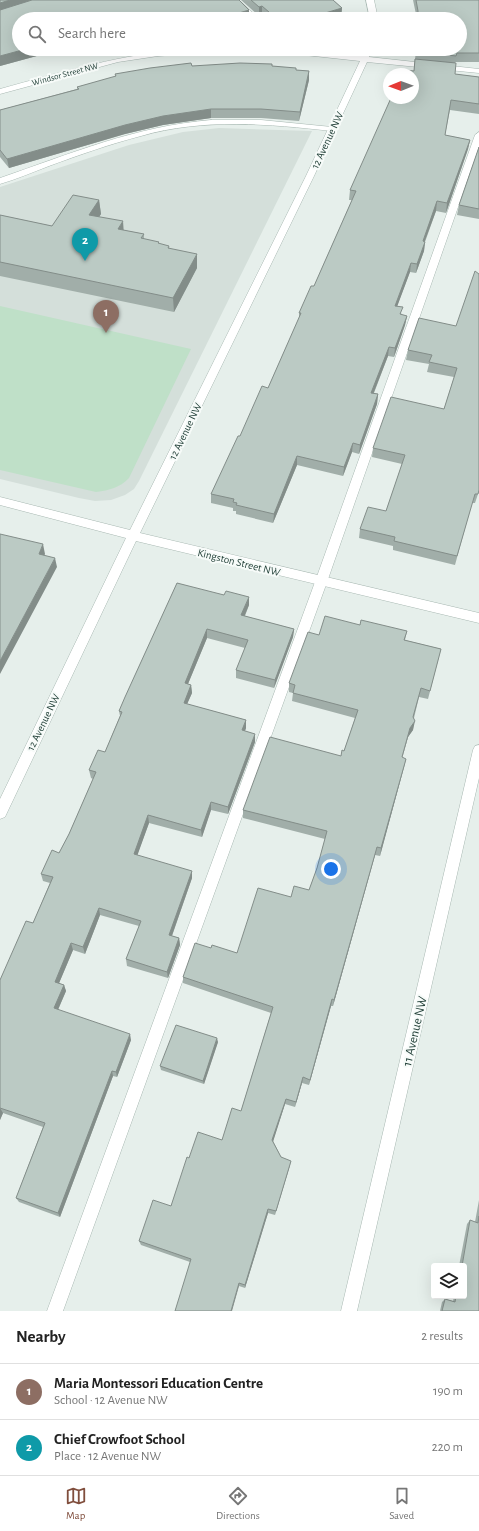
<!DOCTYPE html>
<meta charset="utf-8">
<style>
:root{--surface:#fff;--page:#f6f6f6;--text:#222;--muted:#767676;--line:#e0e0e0;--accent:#804e3d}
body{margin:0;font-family:"Alegreya Sans",sans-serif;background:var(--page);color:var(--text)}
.controls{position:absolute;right:12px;bottom:12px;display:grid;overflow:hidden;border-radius:4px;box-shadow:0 4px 16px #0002}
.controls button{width:36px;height:36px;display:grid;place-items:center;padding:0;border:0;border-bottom:1px solid var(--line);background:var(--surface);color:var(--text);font:20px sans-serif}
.compass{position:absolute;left:383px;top:68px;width:36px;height:36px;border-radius:50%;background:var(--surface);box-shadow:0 4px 16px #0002;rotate:269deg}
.you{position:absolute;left:331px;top:869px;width:14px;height:14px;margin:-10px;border:3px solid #fff;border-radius:50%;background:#1a73e8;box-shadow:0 0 0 6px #1a73e833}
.badge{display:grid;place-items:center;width:26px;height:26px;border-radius:50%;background:var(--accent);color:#fff;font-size:13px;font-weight:700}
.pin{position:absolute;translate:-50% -33px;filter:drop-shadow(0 1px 2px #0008)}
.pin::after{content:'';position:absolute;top:21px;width:14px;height:12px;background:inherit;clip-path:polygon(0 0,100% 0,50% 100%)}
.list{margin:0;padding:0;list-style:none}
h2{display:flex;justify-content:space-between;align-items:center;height:52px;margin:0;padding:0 16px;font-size:17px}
h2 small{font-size:13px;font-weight:400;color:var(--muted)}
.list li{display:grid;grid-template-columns:26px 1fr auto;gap:12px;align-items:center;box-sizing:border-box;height:56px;padding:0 16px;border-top:1px solid var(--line)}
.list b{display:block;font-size:15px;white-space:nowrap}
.list p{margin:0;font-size:13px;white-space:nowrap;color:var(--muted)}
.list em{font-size:13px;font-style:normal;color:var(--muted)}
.icon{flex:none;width:22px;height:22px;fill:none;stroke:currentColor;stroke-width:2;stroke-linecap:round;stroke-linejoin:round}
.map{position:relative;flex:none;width:479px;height:1311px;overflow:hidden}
.search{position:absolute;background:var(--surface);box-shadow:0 4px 16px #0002;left:12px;right:12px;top:12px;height:44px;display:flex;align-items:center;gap:10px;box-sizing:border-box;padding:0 14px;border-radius:22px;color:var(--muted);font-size:15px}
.sheet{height:164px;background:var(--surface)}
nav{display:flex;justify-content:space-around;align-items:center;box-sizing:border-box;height:56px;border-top:1px solid var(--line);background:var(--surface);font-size:11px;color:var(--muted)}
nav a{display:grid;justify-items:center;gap:2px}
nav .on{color:var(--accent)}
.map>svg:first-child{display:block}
.built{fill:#d4dfda}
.green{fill:#bfe0c8}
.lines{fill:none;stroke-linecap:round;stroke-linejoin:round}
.lane-casing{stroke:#a8b8b2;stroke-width:1}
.street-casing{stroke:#a8b8b2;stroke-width:1}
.lane{fill:#fff;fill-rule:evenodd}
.street{fill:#fff;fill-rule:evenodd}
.wall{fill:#a1aea9}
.shaded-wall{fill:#838d89}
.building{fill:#bbcac4;stroke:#838d89}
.labels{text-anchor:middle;stroke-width:4;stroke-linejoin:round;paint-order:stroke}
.far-street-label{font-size:9px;fill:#24423a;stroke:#f7fbf9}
.street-label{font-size:11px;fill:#24423a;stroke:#f7fbf9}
.near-street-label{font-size:13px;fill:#24423a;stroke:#f7fbf9}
</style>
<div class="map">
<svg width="479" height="1311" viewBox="0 0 479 1311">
<rect width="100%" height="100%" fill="#e6efeb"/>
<!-- built -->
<path class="built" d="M219 128 312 131 139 481 134 489 125 495 111 500 95 501 79 498 0 479V187L129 145 183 132Z"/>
<!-- green -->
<path class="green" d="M0 306 191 349 129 478C119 488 110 490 96 492L0 470Z"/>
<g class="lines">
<!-- lane casing -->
<g class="lane-casing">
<path id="lane" d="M231 0H239L259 19H251Z
M211 120H261L332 127 336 129 332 131C269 124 203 118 141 136 110 144 79 155 49 166 33 172 17 179 0 184V178C70 154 136 126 211 120Z
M479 132V147L327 582 63 1311H47L315 582 475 135Z"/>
</g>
<!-- street casing -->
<g class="street-casing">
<path id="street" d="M366 0H374L378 19H370Z
M187 49H229L225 51 158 56 118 62 0 94V89C62 72 123 54 187 49Z
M242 49H290L362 56 365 49H373L369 57 479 69V73L367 62 314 176 140 533 479 613V623L136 541 5 817 0 819V799L126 538 0 505V497L130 530 306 176 360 61 277 52 246 51Z
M479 745V778L357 1311H341L473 750 475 746Z"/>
</g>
<!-- lane -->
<use href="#lane" class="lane"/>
<!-- street -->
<use href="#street" class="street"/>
</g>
<!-- wall -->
<path class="wall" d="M0 0 249 19H19V49H71L56 53 55 51 0 66Z
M241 0H333L342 8 341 17 335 19H266L262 15 259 16Z
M413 0H479V62H455V74L479 77V114L450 110 445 135 470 140 468 149 446 213 436 211 425 242 424 251 416 273 410 272 397 306 402 315 407 316 405 325 394 357 388 356 374 393 378 394 377 404 359 454 352 452 343 476 297 465 273 523 236 514V511H233V508L211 503V494L240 436 268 388 299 318V313L314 286 352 200H349L350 190 414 71 416 49H460V19H417Z
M192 66H272L296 70 309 71V80L299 121 261 118H211L163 125 125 134 9 168 0 157V110L77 89V87L115 77V74Z
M479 147V219L457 215 459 205Z
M99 200 101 214 99 217 123 230 144 234V239L170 248 197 268 174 312 0 276V215L52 226Z
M456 326 479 491 475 503H472L455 565 393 550V546L359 538 360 529 386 511 402 464 372 457 373 448 444 409 454 377 427 372 429 364 406 360 408 350Z
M177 583 249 605 245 616 294 629 293 637 274 688 236 678V670L245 648 207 638 188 684 191 685 192 693 187 704 246 720V728L245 731 255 742 228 814 211 810 202 837 149 823 137 855 192 878 172 936 179 938 180 945 168 978 127 966 126 959 139 926 100 915 85 954 73 950 59 983 64 985 66 991 58 1010 131 1040 117 1077 113 1076 60 1217 19 1202 16 1198 43 1127 3 1113 0 1120V980L33 923 50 883 43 881 41 874 59 853 69 834 93 779 91 778 89 770 105 752 120 716 119 711Z
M360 625 407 631 405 640 441 649 428 699 419 697 414 718 413 730 408 737 402 758 406 759 404 767 380 856 375 855 333 1006H331L309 1085 302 1083 295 1107 285 1104 273 1141 281 1157 290 1165 275 1215 268 1213 245 1288 239 1286 190 1262 141 1245 139 1241 171 1206 189 1158 222 1140 241 1111 271 1013 183 983V977L211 948 237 953 291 897 309 890 317 868 325 839 243 818V810L341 756 344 751 355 718 292 701 293 693 289 692V683L319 635Z
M218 1042 204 1084 161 1070 160 1066Z
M479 1200V1311H440L442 1302 445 1299 453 1301 454 1296H464V1266H459L467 1224 470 1220 475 1222Z"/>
<!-- shaded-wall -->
<path class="shaded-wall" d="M10 0H46L0 12V3Z
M262 6V15L259 16V7Z
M342 8 341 17 335 19H305Z
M249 10V19H219Z
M211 17V19H204Z
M26 49H54L55 51 0 66V56Z
M56 49H71L56 53Z
M309 71V80L299 121 300 112Z
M211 109V118L163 125 125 134 9 168 7 159 125 125 163 116Z
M470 140 468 149 446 213 447 203Z
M99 200 101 214 91 229 89 215Z
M437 201 436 211 421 251 423 241Z
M123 221 124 235 118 229Z
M425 242 424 251 416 273 417 264Z
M197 254V268L174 312 173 298Z
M411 263 410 272 394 315 395 306Z
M407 316 405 325 394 357 395 348Z
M389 347 388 356 370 402 371 393Z
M378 394 377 404 359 454 360 445Z
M353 443 352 452 343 476 344 467Z
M297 456V465L273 523 274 514Z
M43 544 45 554 41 563 39 554Z
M55 558 57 567 0 674V661Z
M249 597V605L241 624V615Z
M207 629V638L185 691V683Z
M294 629 293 637 274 688 275 680Z
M191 685 192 693 184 711V703Z
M246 720V728L242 738V730Z
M415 721 413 730 408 737 400 766 410 728Z
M255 734V742L228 814V807Z
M406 759 404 767 380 856 381 848Z
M211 802V810L202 837 201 830Z
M148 815 149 823 135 862 134 854Z
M377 847 375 855 333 1006 334 1000Z
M192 871V878L170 941 169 935Z
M99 908 100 915 85 954 83 947Z
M179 938 180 945 168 978 167 972Z
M71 943 73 950 57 988 55 982Z
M64 985 66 991 56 1014 54 1008Z
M332 999 331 1006 309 1085 310 1080Z
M130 1034 131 1040 117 1077 116 1072Z
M217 1038 218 1042 204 1084 203 1081Z
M112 1071 113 1076 60 1217 58 1213Z
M303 1077 302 1083 295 1107 296 1102Z
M286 1099 285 1104 272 1145V1140Z
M0 1108 3 1113 0 1120Z
M291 1161 290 1165 275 1215 276 1211Z
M268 1209V1213L245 1288V1285Z
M239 1283V1286L232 1311H231Z"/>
<!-- building -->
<path class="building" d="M0 0H10L0 3Z
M32 0H239L249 10 219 19 211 17 204 19H169L168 18 166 19H19V49H26L0 56V10Z
M251 0H333L342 8 305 19H277L262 6 259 7Z
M416 0H479V53H457L456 56 416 51V49H460V19H418V11Z
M415 59 456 63 455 74 479 77V104L451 100 445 135 470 140 447 203 437 201 423 241 425 242 417 264 411 263 395 306 403 307 400 314 407 316 395 348 389 347 371 393 378 394 360 445 353 443 344 467 297 456 274 514 236 505 237 503 233 502 234 499 211 494 238 436H240L262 386 268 388 301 313H299L311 286H314L356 191 350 190 391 98H413V74H402L404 70 414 71Z
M191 63 192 66 240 63 272 64V66L296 68V70L309 71 300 112 261 109H211L163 116 125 125 7 159 0 150V110L79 89 77 87 116 76 115 74 150 68Z
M479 147V209L459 205Z
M73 195 99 200 89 215 123 221 118 229 144 234 141 238 159 242 158 243 169 246 168 248 197 254 173 298 0 262V215L52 226Z
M475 271 479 274V490L478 494H475L457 556 394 541 395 537 360 529 368 507 386 511 405 455 373 448 391 397 444 409 457 368 429 362 432 355 408 350 419 318 456 326Z
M0 534 43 544 39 554 55 558 0 661Z
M177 583 224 595 226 591 249 597 241 615 294 629 275 680 236 670 248 640 207 629 185 683 191 685 184 703 246 720 242 730 255 734 228 807 211 802 201 830 148 815 134 854 192 871 169 935 179 938 167 972 126 959 141 921 99 908 83 947 71 943 55 982 64 985 54 1008 130 1034 116 1072 112 1071 58 1213 16 1198 45 1123 0 1108V980L26 921 33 923 53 877 41 874 52 850 59 853 69 834 96 772 89 770 98 750 105 752 122 712 119 711 125 697Z
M325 616 360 625 361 620 407 631 404 640 441 649 430 691 421 688 413 717 415 721 410 728 402 757 406 759 381 848 377 847 334 1000 332 999 310 1080 303 1077 296 1102 286 1099 272 1140 281 1157 291 1161 276 1211 268 1209 245 1285 239 1283 231 1311H175L191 1259 139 1241 153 1200 171 1206 187 1157 189 1158 198 1132 222 1140 232 1108 241 1111 273 1007 183 977 195 943 211 948 212 945 237 953 258 888 291 897 294 886 309 890 317 868 327 831 243 810 270 737 341 756 342 750 344 751 358 710 293 693 295 685 289 683 308 632 319 635Z
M176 1025 217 1038 203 1081 160 1066Z
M479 1216V1311H442L445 1299 455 1302 456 1296H464V1266H462L470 1220 478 1223Z"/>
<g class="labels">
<!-- far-street labels -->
<g class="far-street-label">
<text transform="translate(65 74) rotate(-15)" y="3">Windsor Street NW</text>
</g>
<!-- street labels -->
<g class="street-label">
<text transform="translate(327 140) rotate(-65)" y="4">12 Avenue NW</text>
<text transform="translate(185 431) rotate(-64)" y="4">12 Avenue NW</text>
<text transform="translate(239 562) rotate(14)" y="4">Kingston Street NW</text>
<text transform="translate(43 722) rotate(-64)" y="4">12 Avenue NW</text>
</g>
<!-- near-street labels -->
<g class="near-street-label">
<text transform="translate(414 1031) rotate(-77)" y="5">11 Avenue NW</text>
</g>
</g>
</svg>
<div class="controls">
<button><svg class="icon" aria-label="layers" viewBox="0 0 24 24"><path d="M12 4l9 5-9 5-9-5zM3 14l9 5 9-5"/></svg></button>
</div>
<svg class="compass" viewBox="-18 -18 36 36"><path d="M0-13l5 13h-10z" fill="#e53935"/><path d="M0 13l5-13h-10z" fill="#767676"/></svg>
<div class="you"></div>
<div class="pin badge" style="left:106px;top:333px;background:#8d6e63">1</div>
<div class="pin badge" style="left:85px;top:261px;background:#0f9aa8">2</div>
<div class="search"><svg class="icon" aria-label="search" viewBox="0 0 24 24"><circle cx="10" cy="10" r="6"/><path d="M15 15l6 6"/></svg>Search here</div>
</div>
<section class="sheet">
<h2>Nearby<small>2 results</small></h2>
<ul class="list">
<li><span class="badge" style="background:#8d6e63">1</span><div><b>Maria Montessori Education Centre</b><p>School · 12 Avenue NW</p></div><em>190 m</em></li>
<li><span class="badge" style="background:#0f9aa8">2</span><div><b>Chief Crowfoot School</b><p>Place · 12 Avenue NW</p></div><em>220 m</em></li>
</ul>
</section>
<nav>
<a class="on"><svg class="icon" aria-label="map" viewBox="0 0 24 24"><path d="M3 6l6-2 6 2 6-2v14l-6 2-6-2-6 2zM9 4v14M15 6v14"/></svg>Map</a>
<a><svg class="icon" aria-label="directions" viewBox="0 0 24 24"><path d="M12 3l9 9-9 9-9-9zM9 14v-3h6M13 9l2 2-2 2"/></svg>Directions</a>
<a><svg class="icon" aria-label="saved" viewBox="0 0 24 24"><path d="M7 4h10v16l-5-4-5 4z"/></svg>Saved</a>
</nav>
